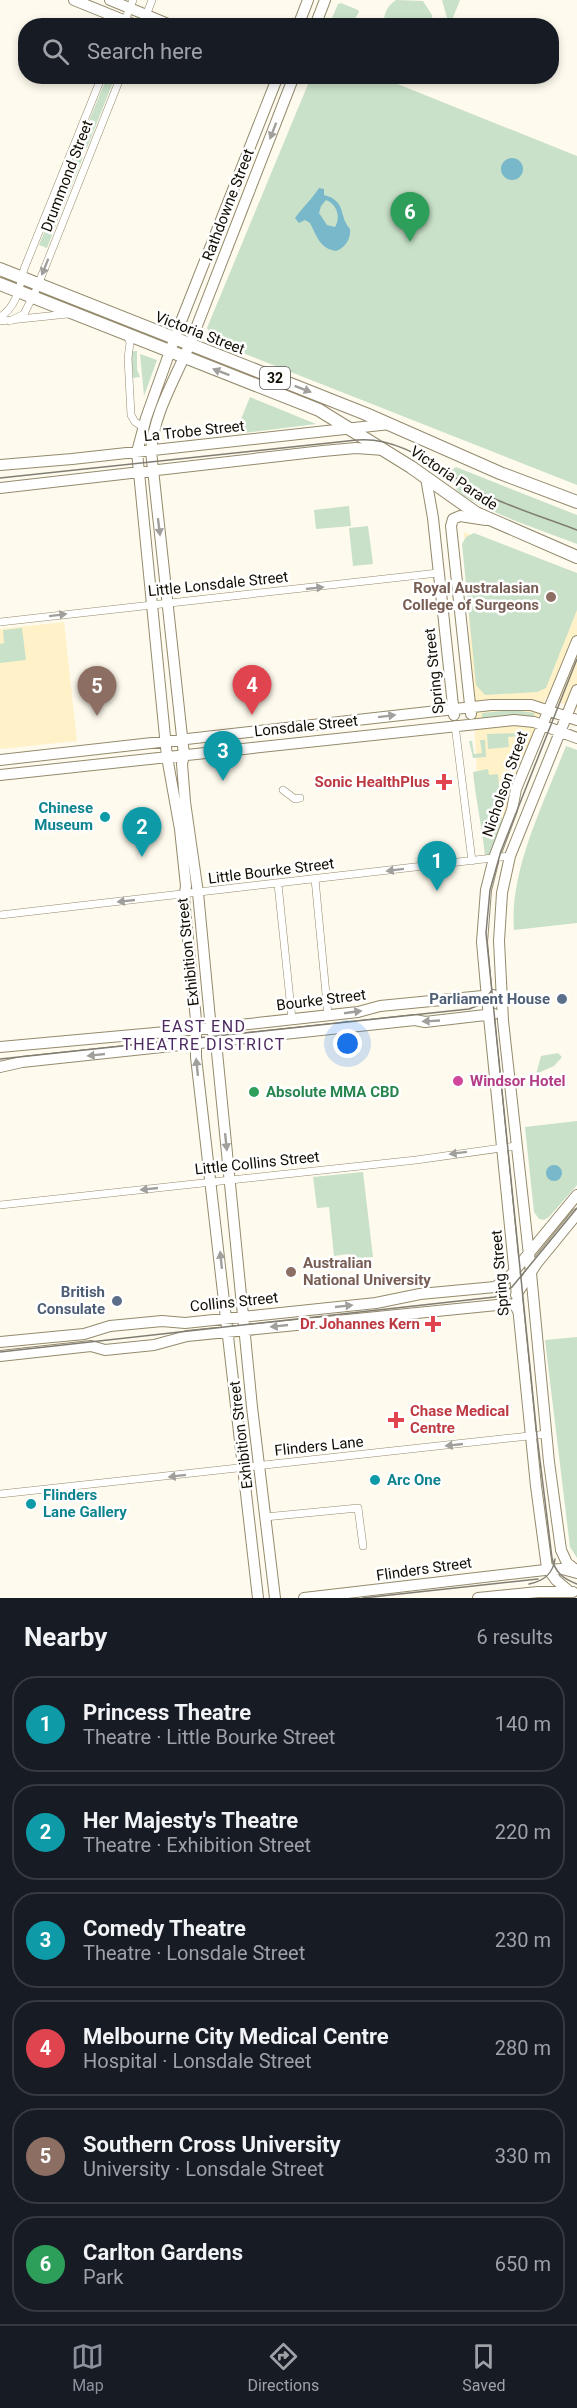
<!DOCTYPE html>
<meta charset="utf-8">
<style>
:root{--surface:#171b24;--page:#242831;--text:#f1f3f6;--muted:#9ea1a6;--line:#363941;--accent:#8c9099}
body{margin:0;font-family:Roboto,sans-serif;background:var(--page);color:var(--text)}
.you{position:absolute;left:348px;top:1044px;width:21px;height:21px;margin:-15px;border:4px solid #fff;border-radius:50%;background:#1a73e8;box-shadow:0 0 0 9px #1a73e833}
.badge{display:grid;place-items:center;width:39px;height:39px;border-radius:50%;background:var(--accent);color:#fff;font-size:20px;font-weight:700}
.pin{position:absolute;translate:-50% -50px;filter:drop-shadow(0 2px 3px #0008)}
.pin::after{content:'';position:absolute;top:32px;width:21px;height:18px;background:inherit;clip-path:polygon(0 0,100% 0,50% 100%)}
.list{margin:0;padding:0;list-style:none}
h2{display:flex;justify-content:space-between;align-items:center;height:78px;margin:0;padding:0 24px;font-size:26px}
h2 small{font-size:20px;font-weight:400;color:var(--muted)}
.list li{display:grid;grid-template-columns:39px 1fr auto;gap:18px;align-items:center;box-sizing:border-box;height:96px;margin:0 12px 12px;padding:0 12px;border:2px solid var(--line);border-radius:24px}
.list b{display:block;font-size:22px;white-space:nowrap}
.list p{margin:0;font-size:20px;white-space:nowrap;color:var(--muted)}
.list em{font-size:20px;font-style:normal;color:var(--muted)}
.icon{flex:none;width:33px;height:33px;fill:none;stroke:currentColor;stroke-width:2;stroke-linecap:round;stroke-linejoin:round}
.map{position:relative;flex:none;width:577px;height:1598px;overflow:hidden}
.search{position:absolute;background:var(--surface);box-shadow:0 3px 9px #0003;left:18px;right:18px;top:18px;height:66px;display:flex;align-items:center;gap:15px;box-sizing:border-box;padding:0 21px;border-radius:24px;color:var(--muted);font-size:22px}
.sheet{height:726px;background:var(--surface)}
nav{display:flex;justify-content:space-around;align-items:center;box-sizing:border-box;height:84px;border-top:2px solid var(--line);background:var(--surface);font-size:16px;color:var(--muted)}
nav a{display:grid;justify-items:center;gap:3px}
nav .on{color:var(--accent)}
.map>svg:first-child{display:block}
.built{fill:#fff2c9}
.green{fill:#c9e1c9}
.water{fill:#79b8ca;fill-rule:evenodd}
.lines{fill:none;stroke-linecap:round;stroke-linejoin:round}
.street-casing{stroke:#948a6c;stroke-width:8}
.secondary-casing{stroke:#948a6c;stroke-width:12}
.primary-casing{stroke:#948a6c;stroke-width:14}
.street{stroke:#fff;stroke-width:7}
.secondary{stroke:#fff;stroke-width:10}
.primary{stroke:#fff;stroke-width:12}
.tram{stroke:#817d72;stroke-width:1.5}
.oneway{fill:#a09f9b}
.education-dot{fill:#8d6e63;stroke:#fff;stroke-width:2}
.health-dot{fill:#e0444e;stroke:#fff;stroke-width:2}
.culture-dot{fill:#0f9aa8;stroke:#fff;stroke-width:2}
.service-dot{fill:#5c6f8a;stroke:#fff;stroke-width:2}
.hotel-dot{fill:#d1479c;stroke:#fff;stroke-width:2}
.leisure-dot{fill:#2e9e5b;stroke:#fff;stroke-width:2}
.labels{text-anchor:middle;stroke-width:5;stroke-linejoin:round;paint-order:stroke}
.shield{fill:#fff;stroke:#59564f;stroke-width:1.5}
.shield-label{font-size:14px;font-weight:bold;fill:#120e04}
.street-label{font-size:15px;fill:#120e04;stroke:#fff}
.education-label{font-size:15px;font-weight:bold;fill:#785e54;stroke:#fff;text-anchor:end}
.health-label{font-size:15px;font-weight:bold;fill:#be3a42;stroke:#fff;text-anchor:end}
.culture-label{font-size:15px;font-weight:bold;fill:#0d838f;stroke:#fff;text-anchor:start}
.service-label{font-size:15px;font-weight:bold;fill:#4e5e75;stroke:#fff;text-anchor:end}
.hotel-label{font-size:15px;font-weight:bold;fill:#b23c85;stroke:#fff;text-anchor:start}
.leisure-label{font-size:15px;font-weight:bold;fill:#27864d;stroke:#fff;text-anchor:start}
.neighbourhood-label{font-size:16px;letter-spacing:1.5px;fill:#4c2961;stroke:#fff}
</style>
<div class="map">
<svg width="577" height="1598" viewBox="0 0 577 1598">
<rect width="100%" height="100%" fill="#fefaed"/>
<!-- built -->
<path class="built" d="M464 532 577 576V709L546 697 490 855H485L477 776Z
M64 622 77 741 0 749V629Z"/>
<!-- green -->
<path class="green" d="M396 0 423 1 432 15 433 25H384C383 15 387 6 396 0Z
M442 0H460L452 20 447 18Z
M341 3 358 10 359 12 351 25H329L338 4Z
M107 77H115L87 148 79 145Z
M311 77H380L577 156V485L215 342 207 328Z
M76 153 83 157 47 248 39 245Z
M131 351H137V369L140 377 133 378Z
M140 354 157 360 144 396Z
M250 397 316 424 235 434Z
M456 467 577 515V544C547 532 474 509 454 487L452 470Z
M349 506 351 526 316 529 314 510Z
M368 526 373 564 353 566 349 528Z
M474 533 577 573V610L546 688 537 692 485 695 476 685 462 544 466 537Z
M22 628 26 660 0 663V644L4 643 3 630Z
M513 710 535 713 532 720 482 719V713Z
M521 733 523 736 508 737 509 747 488 749 487 734Z
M480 740H485L486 757 473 758 469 741H472L474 754 482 753Z
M566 746 577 750V923L514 930C509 870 545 801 566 746Z
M488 769 489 775 498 774 502 821 490 855 485 856C482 826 476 801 473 772Z
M558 1053 562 1057 554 1066 536 1074 541 1056Z
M577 1121V1185L549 1217 544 1220 539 1219 534 1212 525 1127Z
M363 1172 373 1257 349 1259 348 1254 334 1256 329 1207 317 1208 313 1177Z
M577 1337V1558L570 1547 545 1340Z"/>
<!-- water -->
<path class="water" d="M501 169a11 11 0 1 1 22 0a11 11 0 1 1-22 0Z
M319 188 324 189V195C347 201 338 215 350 229 351 239 345 248 336 251 319 248 317 236 310 223L305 220 299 223 295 218C303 207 312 199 319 188ZM326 200C337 204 341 217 335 227L327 225 319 213 321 206Z
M546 1173a8 8 0 1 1 16 0a8 8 0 1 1-16 0Z"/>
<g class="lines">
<!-- street casing -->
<g class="street-casing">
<path id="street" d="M124 23 133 0
M142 26 152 0
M0 317C17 307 20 285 24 269L102 76
M0 321 68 314
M10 321 24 314 36 290 121 76
M127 334 130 343 128 358 131 415 135 422 143 427
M0 622 438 573
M455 725 472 861
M283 790 295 799 300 798
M315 879 328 1015
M278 884 292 1019
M0 915 510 856
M0 1205 416 1160 516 1146
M0 1494 547 1434
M265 1517 358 1508 363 1546"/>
</g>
<!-- secondary casing -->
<g class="secondary-casing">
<path id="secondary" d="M74 0 138 26
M110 0 173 26
M298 26 308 0
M315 26 325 0
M0 465 72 459 390 424
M426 478 433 518 454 715
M0 488 323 451 356 448 384 450
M577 690 510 856 502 893 499 941 503 1021 531 1273 549 1462 561 1550 567 1563 577 1571
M471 714 451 526 453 519 460 516 486 520
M0 760 491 705H531L577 720
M0 775 514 720 534 722 577 738
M0 1047 221 1027 358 1012 380 1006 493 995
M0 1067 22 1062 415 1020 425 1022 494 1014
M516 1295 537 1263 577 1214
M0 1342 84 1334 110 1326 162 1321 185 1323 376 1303 420 1294 495 1287 511 1275 577 1195
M0 1356 91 1346 105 1350 154 1345 187 1336 507 1304 515 1305 518 1311
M570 1592 556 1580 547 1568 536 1486 486 987 482 942 486 890 494 858 512 810 516 789 577 641
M258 1598 196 1057V1020L184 899 186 886 180 829 167 757 137 452 146 418 178 329 278 76
M275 1598 252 1407 217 1052 210 1019 198 893 185 802 182 764 184 755 151 451C154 410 179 373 193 336 227 249 260 163 294 76
M304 1598 545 1570 562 1569 577 1573
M478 1598 538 1592H573"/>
</g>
<!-- primary casing -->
<g class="primary-casing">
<path id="primary" d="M0 269 366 414 500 473 577 502
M0 284 319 410 411 467 476 513 577 557"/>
</g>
<!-- street -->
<use href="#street" class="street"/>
<!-- secondary -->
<use href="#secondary" class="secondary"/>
<!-- primary -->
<use href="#primary" class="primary"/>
<!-- tram -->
<path class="tram" d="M0 478 357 440C404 436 442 473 482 493 512 508 546 518 577 530
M577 659 501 851 490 890 486 933 537 1436 552 1558C555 1573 564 1579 577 1584
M0 1059 469 1009 482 1004 492 990
M0 1352 495 1297 512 1287 577 1208
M529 1584C544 1581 553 1574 555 1559
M363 1598 538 1579"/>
</g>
<!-- one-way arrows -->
<defs><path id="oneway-solid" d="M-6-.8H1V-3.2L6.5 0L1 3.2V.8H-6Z" transform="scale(1.5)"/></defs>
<g class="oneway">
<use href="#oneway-solid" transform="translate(273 131) rotate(111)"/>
<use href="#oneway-solid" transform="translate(45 267) rotate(112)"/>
<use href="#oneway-solid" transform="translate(221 372) rotate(-159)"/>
<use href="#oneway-solid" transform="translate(303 389) rotate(21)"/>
<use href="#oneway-solid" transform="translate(159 527) rotate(83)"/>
<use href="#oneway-solid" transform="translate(315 588) rotate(-6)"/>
<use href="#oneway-solid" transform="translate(58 615) rotate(-7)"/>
<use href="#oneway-solid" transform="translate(387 716) rotate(-7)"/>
<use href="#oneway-solid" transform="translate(395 870) rotate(173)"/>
<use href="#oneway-solid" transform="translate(126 901) rotate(174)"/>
<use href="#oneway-solid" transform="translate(353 1012) rotate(-8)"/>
<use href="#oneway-solid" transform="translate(431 1021) rotate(177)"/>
<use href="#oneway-solid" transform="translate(96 1055) rotate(174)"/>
<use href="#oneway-solid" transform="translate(197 1067) rotate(-96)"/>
<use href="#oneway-solid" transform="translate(226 1142) rotate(84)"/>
<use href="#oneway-solid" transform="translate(458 1153) rotate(173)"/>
<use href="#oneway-solid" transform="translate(149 1189) rotate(174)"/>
<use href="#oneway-solid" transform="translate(221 1260) rotate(-96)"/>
<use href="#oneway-solid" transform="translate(344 1306) rotate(-6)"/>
<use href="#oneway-solid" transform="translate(279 1326) rotate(174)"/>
<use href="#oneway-solid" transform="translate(454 1445) rotate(174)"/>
<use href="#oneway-solid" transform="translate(177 1476) rotate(173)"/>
</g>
<!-- markers -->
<g class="education-dot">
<circle cx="551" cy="597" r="6"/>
<circle cx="291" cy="1272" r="6"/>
</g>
<g class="health-dot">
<path d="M441 773h6v6h6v6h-6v6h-6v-6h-6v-6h6z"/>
<path d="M430 1315h6v6h6v6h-6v6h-6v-6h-6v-6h6z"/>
<path d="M393 1411h6v6h6v6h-6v6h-6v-6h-6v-6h6z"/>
</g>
<g class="culture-dot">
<circle cx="105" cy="817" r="6"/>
<circle cx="375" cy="1480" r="6"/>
<circle cx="31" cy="1504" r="6"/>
</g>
<g class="service-dot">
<circle cx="562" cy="999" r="6"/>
<circle cx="117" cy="1301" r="6"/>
</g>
<circle class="hotel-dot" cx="458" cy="1081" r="6"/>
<circle class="leisure-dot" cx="254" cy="1092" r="6"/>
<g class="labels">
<!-- shield labels -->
<rect class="shield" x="260" y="367" width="30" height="22" rx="4.5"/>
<g class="shield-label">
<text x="275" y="383">32</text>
</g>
<!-- street labels -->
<g class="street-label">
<text transform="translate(67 176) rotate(-69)" y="5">Drummond Street</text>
<text transform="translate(228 205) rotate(-69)" y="5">Rathdowne Street</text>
<text transform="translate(200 333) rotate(21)" y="5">Victoria Street</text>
<text transform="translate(194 431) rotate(-6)" y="5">La Trobe Street</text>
<text transform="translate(454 478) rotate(34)" y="5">Victoria Parade</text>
<text transform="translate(218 584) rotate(-6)" y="5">Little Lonsdale Street</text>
<text transform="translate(434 671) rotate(-96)" y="5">Spring Street</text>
<text transform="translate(306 726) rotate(-6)" y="5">Lonsdale Street</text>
<text transform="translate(505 784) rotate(-71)" y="5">Nicholson Street</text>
<text transform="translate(271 871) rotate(-7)" y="5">Little Bourke Street</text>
<text transform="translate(188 952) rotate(-96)" y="5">Exhibition Street</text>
<text transform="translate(321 1000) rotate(-7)" y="5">Bourke Street</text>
<text transform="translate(257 1163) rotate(-6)" y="5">Little Collins Street</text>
<text transform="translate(500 1273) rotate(-95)" y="5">Spring Street</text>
<text transform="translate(234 1302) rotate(-6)" y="5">Collins Street</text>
<text transform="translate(241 1435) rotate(-97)" y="5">Exhibition Street</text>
<text transform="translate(319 1446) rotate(-6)" y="5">Flinders Lane</text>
<text transform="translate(424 1569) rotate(-8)" y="5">Flinders Street</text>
</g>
<!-- education labels -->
<g class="education-label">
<text x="539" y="593">Royal Australasian<tspan x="539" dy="17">College of Surgeons</tspan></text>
<text x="303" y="1268" text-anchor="start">Australian<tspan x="303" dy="17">National University</tspan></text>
</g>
<!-- health labels -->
<g class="health-label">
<text x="430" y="787">Sonic HealthPlus</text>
<text x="420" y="1329">Dr Johannes Kern</text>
<text x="410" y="1416" text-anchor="start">Chase Medical<tspan x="410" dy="17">Centre</tspan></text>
</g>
<!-- culture labels -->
<g class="culture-label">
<text x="93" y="813" text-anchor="end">Chinese<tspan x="93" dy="17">Museum</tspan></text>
<text x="387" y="1485">Arc One</text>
<text x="43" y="1500">Flinders<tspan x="43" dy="17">Lane Gallery</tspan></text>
</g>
<!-- service labels -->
<g class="service-label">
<text x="550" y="1004">Parliament House</text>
<text x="105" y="1297">British<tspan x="105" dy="17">Consulate</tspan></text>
</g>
<!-- hotel labels -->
<g class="hotel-label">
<text x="470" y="1086">Windsor Hotel</text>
</g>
<!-- leisure labels -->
<g class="leisure-label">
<text x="266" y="1097">Absolute MMA CBD</text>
</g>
<!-- neighbourhood labels -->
<g class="neighbourhood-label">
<text x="204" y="1032">EAST END<tspan x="204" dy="18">THEATRE DISTRICT</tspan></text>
</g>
</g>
</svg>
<div class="you"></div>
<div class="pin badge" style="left:437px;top:891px;background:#0f9aa8">1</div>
<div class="pin badge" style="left:142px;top:857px;background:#0f9aa8">2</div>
<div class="pin badge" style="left:223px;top:781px;background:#0f9aa8">3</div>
<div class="pin badge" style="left:252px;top:715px;background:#e0444e">4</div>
<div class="pin badge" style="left:97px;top:716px;background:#8d6e63">5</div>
<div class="pin badge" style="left:410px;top:242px;background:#2e9e5b">6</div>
<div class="search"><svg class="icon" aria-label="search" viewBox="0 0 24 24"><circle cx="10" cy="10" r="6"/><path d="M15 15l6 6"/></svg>Search here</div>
</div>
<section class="sheet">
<h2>Nearby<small>6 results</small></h2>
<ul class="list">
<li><span class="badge" style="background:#0f9aa8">1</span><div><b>Princess Theatre</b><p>Theatre · Little Bourke Street</p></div><em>140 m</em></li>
<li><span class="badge" style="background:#0f9aa8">2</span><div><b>Her Majesty's Theatre</b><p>Theatre · Exhibition Street</p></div><em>220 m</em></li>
<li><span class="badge" style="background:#0f9aa8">3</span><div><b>Comedy Theatre</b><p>Theatre · Lonsdale Street</p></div><em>230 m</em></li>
<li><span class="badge" style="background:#e0444e">4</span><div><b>Melbourne City Medical Centre</b><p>Hospital · Lonsdale Street</p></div><em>280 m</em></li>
<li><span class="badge" style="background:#8d6e63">5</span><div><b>Southern Cross University</b><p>University · Lonsdale Street</p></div><em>330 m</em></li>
<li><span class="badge" style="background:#2e9e5b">6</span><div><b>Carlton Gardens</b><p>Park</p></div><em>650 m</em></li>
</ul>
</section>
<nav>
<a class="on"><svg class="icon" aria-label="map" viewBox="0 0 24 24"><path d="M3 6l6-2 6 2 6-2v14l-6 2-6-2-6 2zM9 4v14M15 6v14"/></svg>Map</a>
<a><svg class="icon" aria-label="directions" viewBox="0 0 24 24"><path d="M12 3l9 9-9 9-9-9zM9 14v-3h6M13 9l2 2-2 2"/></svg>Directions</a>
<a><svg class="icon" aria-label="saved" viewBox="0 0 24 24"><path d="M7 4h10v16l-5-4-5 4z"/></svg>Saved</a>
</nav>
